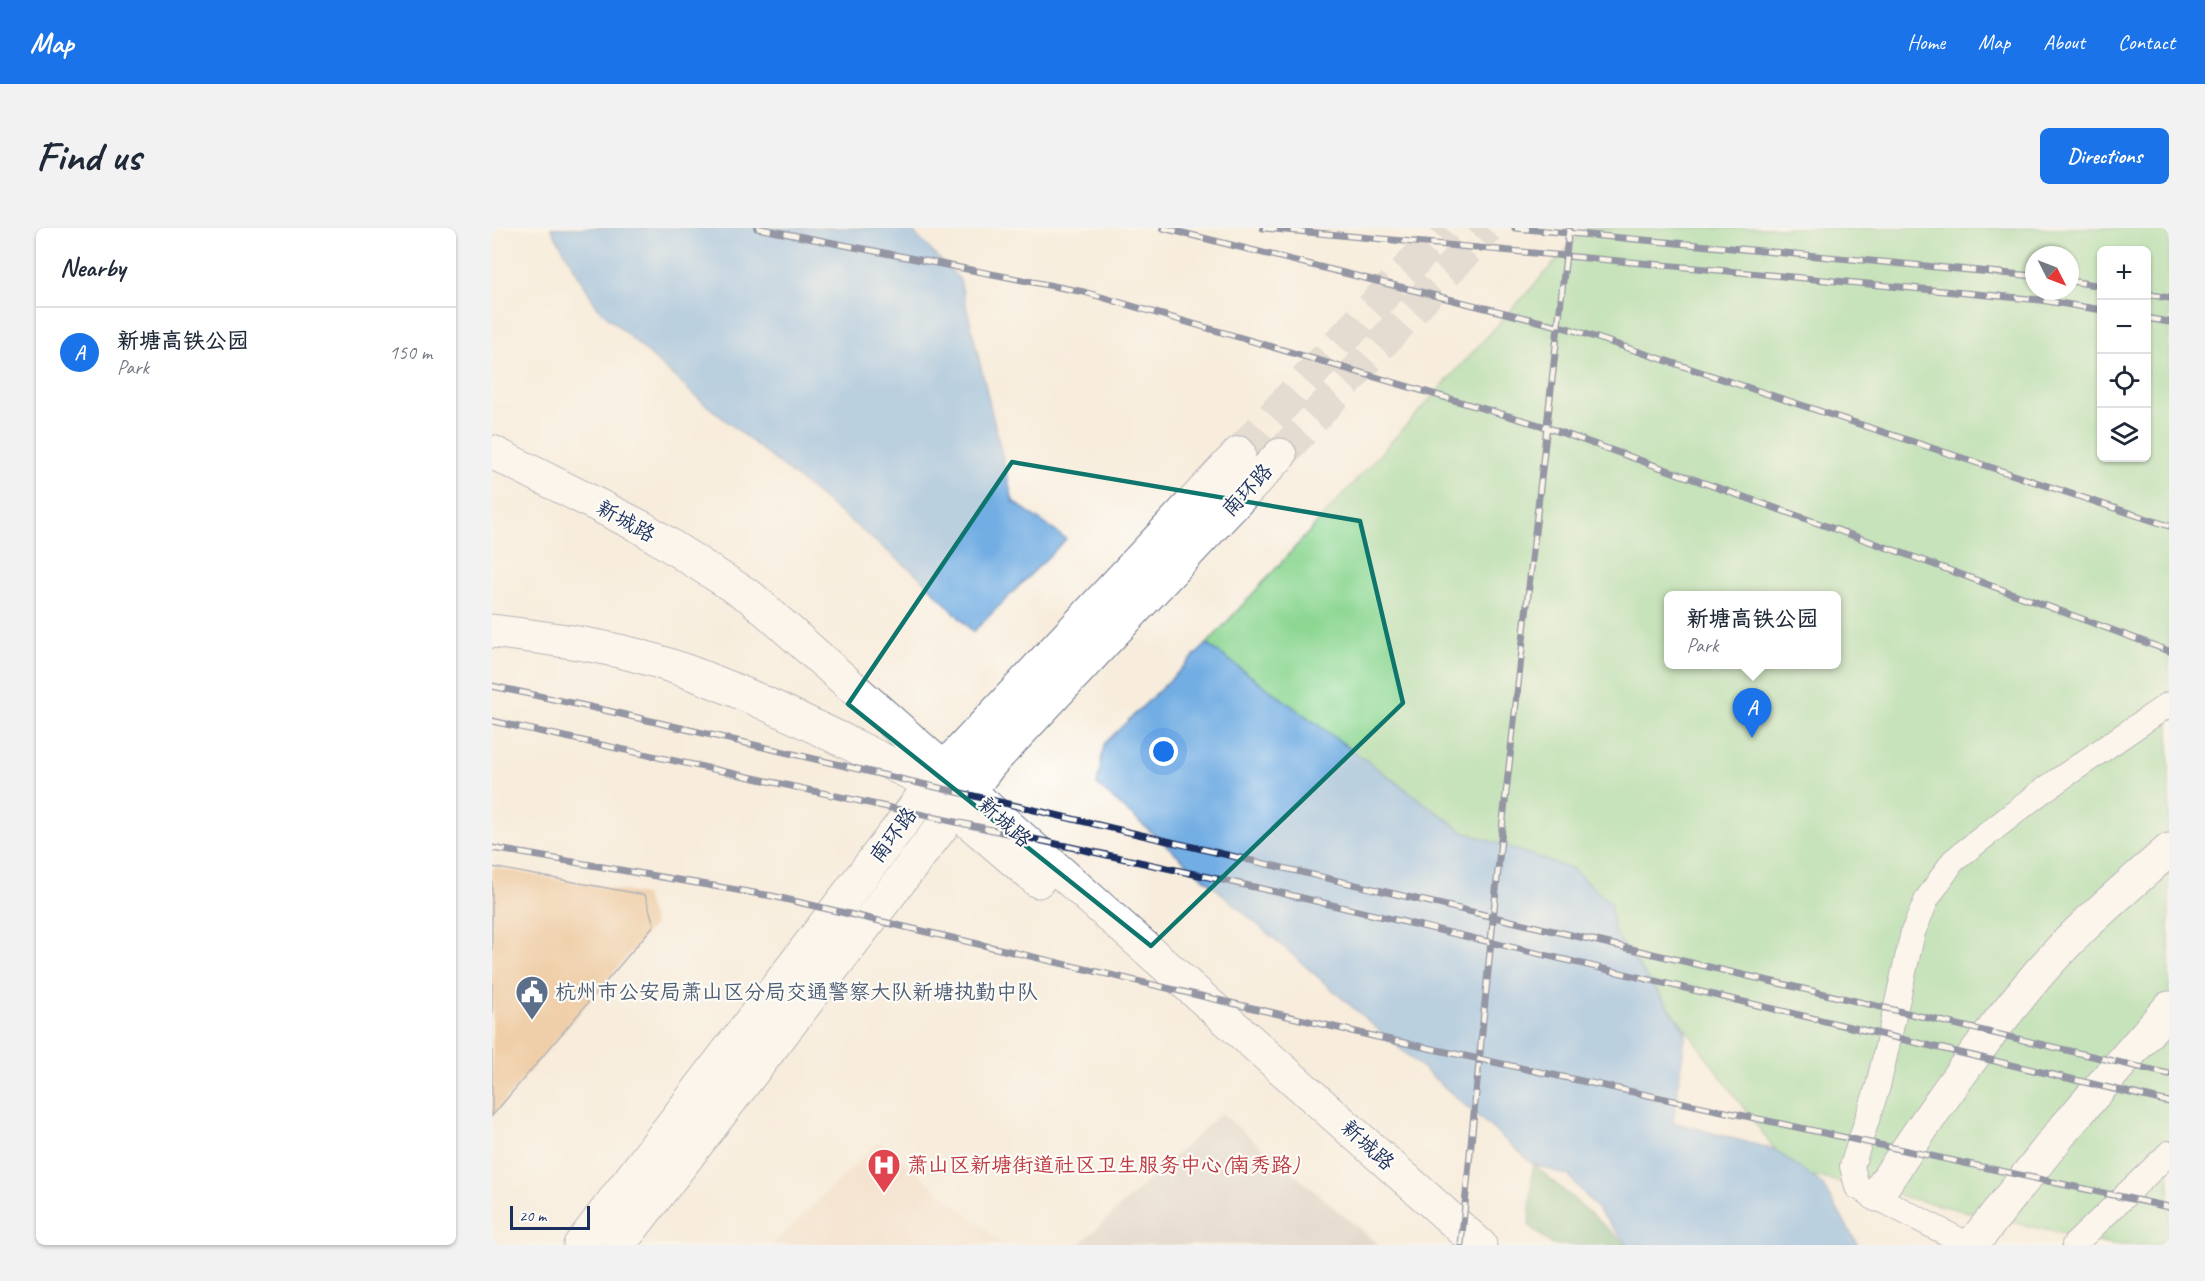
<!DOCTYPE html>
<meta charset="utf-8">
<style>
:root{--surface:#fff;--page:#f2f2f3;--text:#1f2937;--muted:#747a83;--line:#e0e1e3;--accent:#1a73e8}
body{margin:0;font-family:Caveat,"LXGW WenKai TC",sans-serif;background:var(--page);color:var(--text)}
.controls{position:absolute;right:18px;top:18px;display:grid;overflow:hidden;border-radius:9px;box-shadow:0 2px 4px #0004}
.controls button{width:54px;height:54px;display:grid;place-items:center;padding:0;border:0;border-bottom:2px solid var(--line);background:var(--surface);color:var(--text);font:30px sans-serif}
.compass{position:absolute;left:1533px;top:18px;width:54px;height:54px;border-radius:50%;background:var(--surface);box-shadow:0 2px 4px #0004;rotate:132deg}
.scale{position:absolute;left:18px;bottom:15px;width:80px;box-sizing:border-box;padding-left:6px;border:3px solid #1b2f5e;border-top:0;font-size:16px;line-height:21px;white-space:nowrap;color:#1b2f5e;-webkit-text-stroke:4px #fdfcf7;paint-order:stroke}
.you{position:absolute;left:672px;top:524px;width:21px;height:21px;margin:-15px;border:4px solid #fff;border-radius:50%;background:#1a73e8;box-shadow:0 0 0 9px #1a73e833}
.badge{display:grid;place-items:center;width:39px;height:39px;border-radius:50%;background:var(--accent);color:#fff;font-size:20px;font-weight:700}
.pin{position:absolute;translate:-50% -50px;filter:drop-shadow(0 2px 3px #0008)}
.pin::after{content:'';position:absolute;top:32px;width:21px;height:18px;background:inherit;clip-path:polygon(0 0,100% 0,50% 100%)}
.popup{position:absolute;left:1172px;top:363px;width:177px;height:78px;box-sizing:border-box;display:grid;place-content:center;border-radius:9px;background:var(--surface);filter:drop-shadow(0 2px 4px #0005);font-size:20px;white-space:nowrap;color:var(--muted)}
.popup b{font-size:22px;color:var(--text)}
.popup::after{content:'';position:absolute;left:50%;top:100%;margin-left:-12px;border:12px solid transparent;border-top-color:var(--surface)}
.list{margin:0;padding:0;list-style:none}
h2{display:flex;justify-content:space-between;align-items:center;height:78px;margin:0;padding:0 24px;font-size:26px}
h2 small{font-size:20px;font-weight:400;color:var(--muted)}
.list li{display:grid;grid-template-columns:39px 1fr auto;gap:18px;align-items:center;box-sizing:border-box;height:90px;padding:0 24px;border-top:2px solid var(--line)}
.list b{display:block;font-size:22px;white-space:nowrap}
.list p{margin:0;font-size:20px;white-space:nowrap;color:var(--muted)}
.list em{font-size:20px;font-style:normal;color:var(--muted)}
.icon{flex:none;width:33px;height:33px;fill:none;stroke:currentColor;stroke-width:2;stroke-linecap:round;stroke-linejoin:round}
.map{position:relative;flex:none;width:1677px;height:1017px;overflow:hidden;border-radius:9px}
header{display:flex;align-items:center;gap:36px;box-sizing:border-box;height:84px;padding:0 30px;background:var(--accent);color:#fff}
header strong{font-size:28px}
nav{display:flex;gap:33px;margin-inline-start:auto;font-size:21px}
.intro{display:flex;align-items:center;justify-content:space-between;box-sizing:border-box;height:144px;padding:0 36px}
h1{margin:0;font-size:42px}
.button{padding:15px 27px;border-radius:9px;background:var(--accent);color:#fff;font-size:21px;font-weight:700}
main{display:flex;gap:36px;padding:0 36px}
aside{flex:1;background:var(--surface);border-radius:9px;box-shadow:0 2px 4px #0004}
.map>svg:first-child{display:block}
.built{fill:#efd6bc}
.industrial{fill:#cdc2b9}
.green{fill:#8dd793;stroke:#548378;stroke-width:1.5;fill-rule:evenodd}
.forest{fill:#72b87d;stroke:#46746e;stroke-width:1.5}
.water{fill:#72ade3;stroke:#466ea0;stroke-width:1.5}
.building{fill:#e5ab6c}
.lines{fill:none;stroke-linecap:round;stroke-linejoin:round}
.primary-tunnel{stroke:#ccc7c4;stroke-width:33;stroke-dasharray:33 16;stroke-linecap:butt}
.street-casing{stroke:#68728a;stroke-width:26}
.secondary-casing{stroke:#68728a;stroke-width:35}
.primary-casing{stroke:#68728a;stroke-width:35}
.street{stroke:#fff;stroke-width:24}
.secondary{stroke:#fff;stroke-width:33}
.primary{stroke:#fff;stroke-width:33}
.rail-casing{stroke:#1b2f5e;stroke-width:7}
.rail{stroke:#fdfcf7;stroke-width:4.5;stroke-dasharray:14;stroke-linecap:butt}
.marked{fill:none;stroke:#0f766e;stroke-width:4.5;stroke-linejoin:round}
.labels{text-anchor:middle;stroke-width:4.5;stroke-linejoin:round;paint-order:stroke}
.street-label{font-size:21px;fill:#1b2f5e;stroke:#fdfcf7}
.service-label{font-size:21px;fill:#4e5e75;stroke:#fdfcf7;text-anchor:start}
.health-label{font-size:21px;fill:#be3a42;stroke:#fdfcf7;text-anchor:start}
</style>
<header>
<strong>Map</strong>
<nav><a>Home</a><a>Map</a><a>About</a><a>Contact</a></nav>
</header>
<div class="intro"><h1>Find us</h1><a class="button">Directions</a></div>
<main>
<aside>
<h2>Nearby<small></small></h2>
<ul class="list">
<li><span class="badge">A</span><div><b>新塘高铁公园</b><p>Park</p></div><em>150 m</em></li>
</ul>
</aside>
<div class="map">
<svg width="1677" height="1017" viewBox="0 0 1677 1017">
<rect width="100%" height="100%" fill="#fdfcf7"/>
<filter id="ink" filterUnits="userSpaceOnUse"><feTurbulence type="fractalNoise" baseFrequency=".0167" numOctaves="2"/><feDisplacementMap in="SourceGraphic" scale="12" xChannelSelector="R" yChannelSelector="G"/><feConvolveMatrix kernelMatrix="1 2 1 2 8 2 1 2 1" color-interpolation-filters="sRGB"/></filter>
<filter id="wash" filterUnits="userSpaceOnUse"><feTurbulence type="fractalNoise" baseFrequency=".008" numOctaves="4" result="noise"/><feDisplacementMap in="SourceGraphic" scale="24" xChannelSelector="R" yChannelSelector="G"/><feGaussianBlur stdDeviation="1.35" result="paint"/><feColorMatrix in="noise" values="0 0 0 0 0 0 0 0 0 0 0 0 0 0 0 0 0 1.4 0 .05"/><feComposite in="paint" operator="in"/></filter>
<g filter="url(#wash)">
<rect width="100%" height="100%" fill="#f8eddd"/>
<!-- built -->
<path class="built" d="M387 914 513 1017H280Z"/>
<!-- industrial -->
<path class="industrial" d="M729 885 887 1017H587Z"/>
<!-- green -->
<path class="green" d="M1094 0H1677V1017H1619L1317 947 1283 922 1122 704 1118 675 1080 641 972 604 715 416ZM1610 22H1654V230H1610ZM1542 27H1578V63H1542ZM1176 368H1344V436H1176Z"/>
<!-- forest -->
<path class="forest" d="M1041 936 1135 1017H1060L1037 997Z"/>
<!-- water -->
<path class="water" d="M59 0H417L468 52 521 273 574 311 481 404 429 350 202 167 105 79Z
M715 416 972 604 1080 641 1118 675 1122 704 1194 804 1181 894 1283 922 1330 956 1366 1017H1136L1077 948 1041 936 605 557 612 516Z"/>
<g id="blocks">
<!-- building -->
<path class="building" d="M0 639 153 667 162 697 0 888Z"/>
</g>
</g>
<g filter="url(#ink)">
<use href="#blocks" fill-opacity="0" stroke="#68728a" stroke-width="1.5"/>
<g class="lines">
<!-- primary-tunnel -->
<path class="primary-tunnel" d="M747 225 953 0
M788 227 995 0"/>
<!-- street casing -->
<g class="street-casing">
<path id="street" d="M1477 1017 1365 959 1360 938 1386 858 1421 704 1435 671 1461 633 1549 564 1677 476
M1582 1017 1677 925"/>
</g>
<!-- secondary casing -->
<g class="secondary-casing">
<path id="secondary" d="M1385 967C1436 890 1488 814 1548 744 1587 699 1633 661 1677 622
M1480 1017 1572 901 1677 780"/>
</g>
<!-- primary casing -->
<g class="primary-casing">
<path id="primary" d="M0 224 149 299 260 370 988 1017
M0 403C54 410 109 416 161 432 258 462 349 513 441 556L464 583 546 653
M88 1017 453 539 747 225
M127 1017 499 535 788 227"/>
</g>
<!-- street -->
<use href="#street" class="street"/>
<!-- secondary -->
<use href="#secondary" class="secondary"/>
<!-- primary -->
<use href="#primary" class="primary"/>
<!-- rail casing -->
<g class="rail-casing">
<path id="rail" d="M265 0 592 64 1051 198 1416 327 1677 423
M671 0 1078 101 1677 298
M771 0 1549 72 1610 82
M1023 0 1542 48
M1578 53 1610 58
M1654 66 1677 70
M1654 90 1677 94
M0 458 112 482 1677 846
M0 493 785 664 1677 874
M0 620 280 668 885 809 1677 979
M969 1017 1010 601 1077 0"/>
</g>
<!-- rail -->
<use href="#rail" class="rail"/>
</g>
</g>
<!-- marked area -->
<path d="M0 0H1677V1017H0ZM520 234 868 293 911 475 659 718 356 476Z" fill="#f8eddd" fill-opacity=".55" fill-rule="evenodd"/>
<path class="marked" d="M520 234 868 293 911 475 659 718 356 476Z"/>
<!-- icons -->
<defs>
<g id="civic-pin" transform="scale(1.725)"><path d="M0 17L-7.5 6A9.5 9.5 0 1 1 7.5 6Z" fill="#5c6f8a" stroke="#fdfcf7"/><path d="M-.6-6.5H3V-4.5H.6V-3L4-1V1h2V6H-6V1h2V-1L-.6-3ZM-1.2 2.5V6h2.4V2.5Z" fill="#fff"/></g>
<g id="hospital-pin" transform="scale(1.725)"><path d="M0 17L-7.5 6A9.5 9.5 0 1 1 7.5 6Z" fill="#e0444e" stroke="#fdfcf7"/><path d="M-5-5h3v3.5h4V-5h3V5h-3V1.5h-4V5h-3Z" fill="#fff"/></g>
</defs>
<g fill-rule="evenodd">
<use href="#civic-pin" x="40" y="764"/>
<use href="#hospital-pin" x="392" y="937"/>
</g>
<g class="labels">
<!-- street labels -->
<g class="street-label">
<text transform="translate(755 262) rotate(-47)" y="7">南环路</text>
<text transform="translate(134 293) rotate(29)" y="7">新城路</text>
<text transform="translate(513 594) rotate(42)" y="7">新城路</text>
<text transform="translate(401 607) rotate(-53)" y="7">南环路</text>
<text transform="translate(876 917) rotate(42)" y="7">新城路</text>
</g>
<!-- service labels -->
<g class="service-label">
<text x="63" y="771">杭州市公安局萧山区分局交通警察大队新塘执勤中队</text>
</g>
<!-- health labels -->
<g class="health-label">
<text x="415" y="944">萧山区新塘街道社区卫生服务中心(南秀路)</text>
</g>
</g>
</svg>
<div class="controls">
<button>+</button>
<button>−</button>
<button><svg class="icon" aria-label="locate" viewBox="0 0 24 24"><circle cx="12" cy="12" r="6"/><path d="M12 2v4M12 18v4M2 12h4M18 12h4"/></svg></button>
<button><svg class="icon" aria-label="layers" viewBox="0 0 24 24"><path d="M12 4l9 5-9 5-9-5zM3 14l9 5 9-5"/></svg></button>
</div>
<svg class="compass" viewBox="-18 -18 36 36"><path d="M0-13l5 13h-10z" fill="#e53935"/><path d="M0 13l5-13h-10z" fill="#747a83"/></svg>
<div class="scale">20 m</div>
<div class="you"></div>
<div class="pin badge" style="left:1260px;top:510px">A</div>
<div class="popup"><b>新塘高铁公园</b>Park</div>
</div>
</main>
